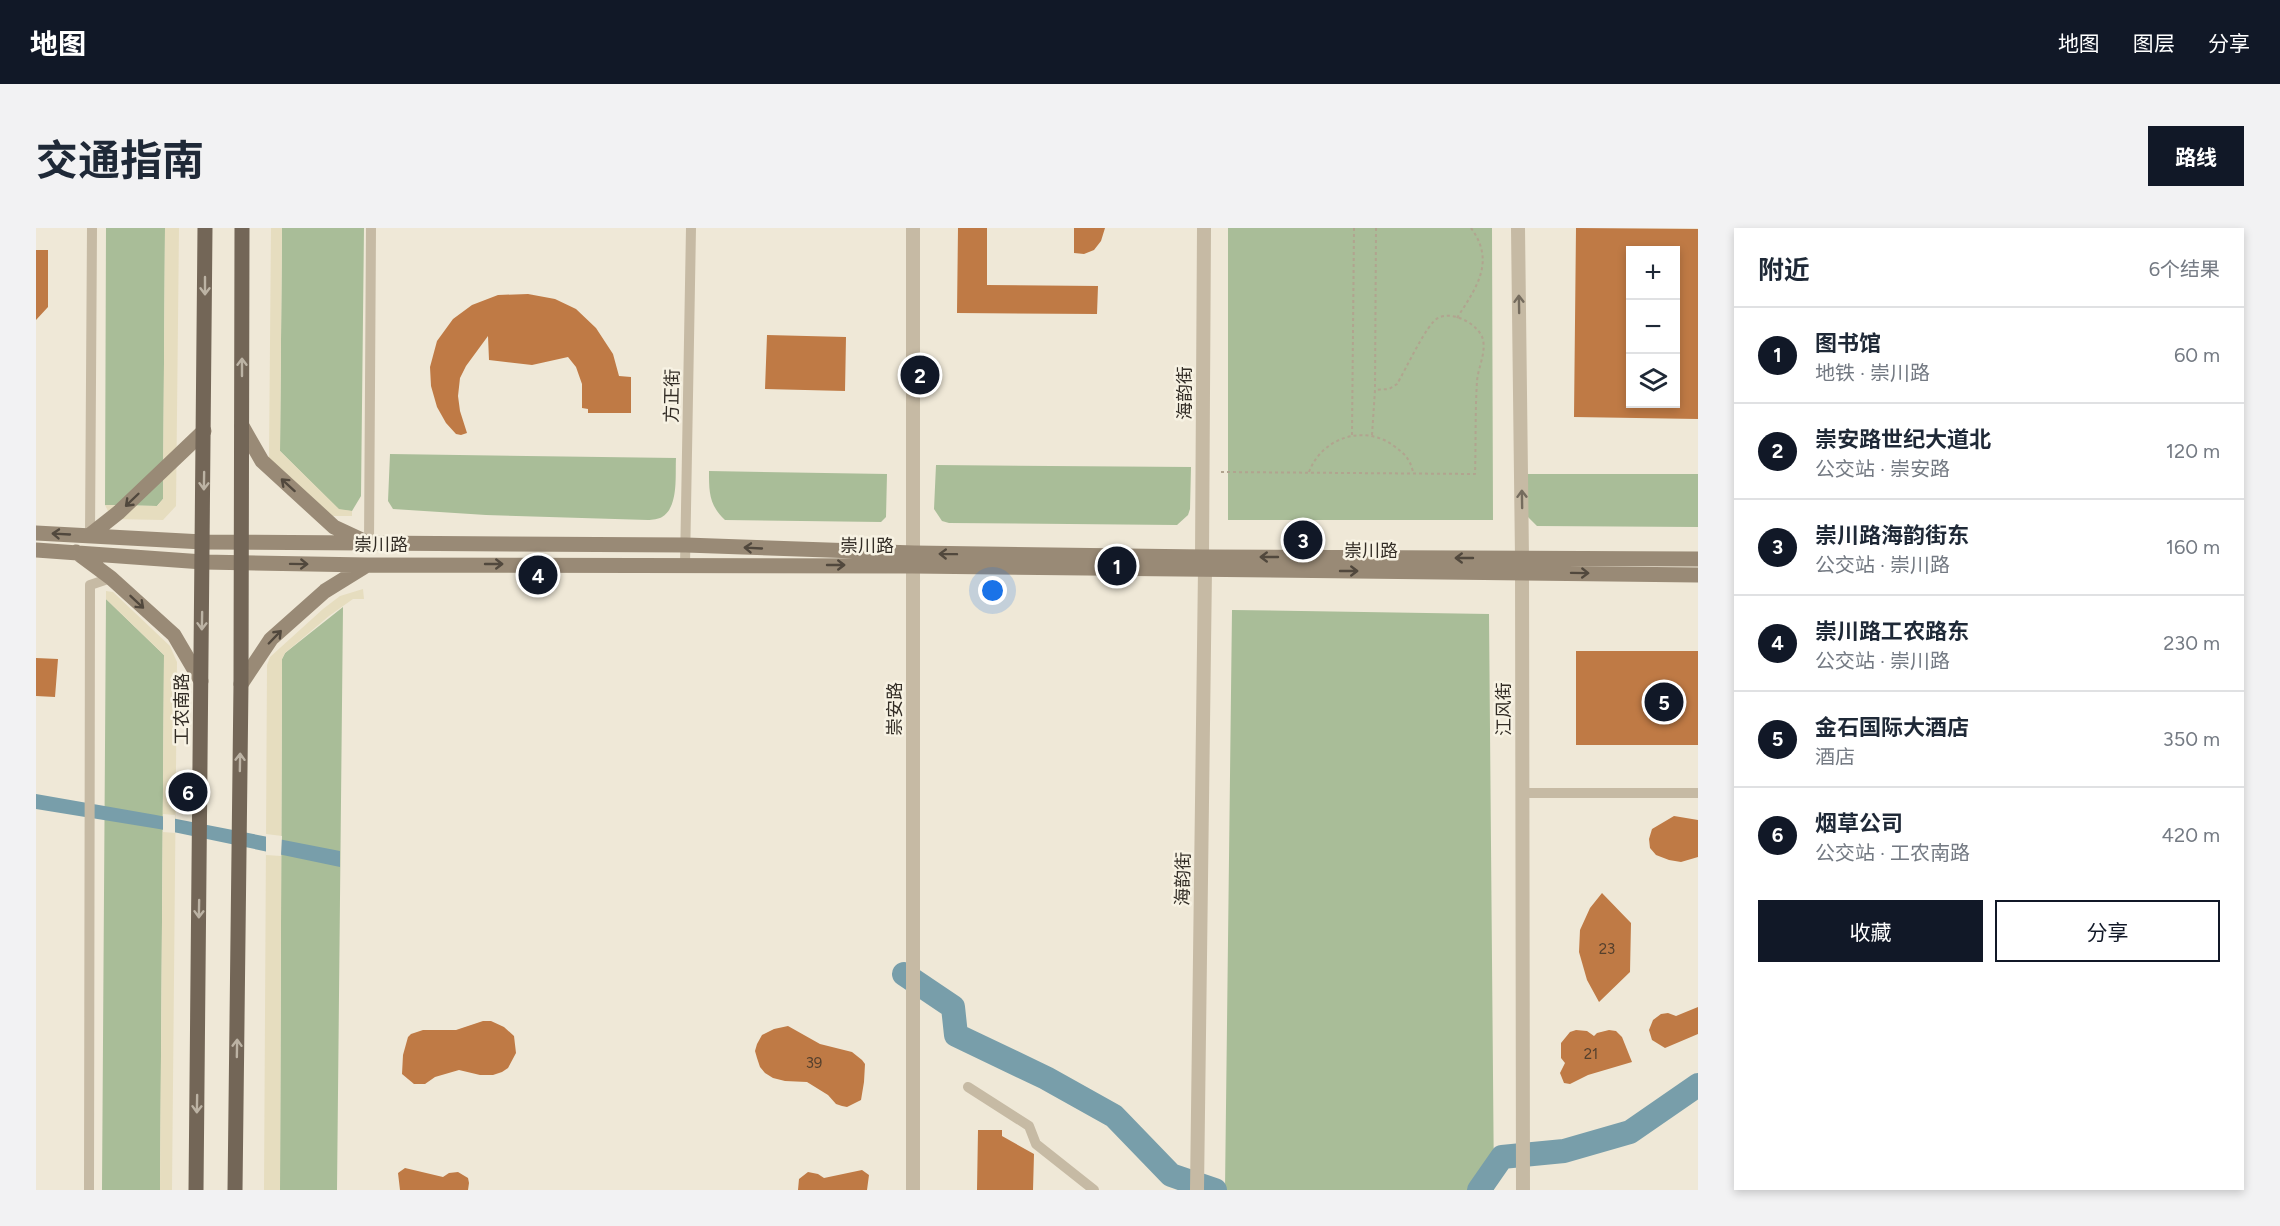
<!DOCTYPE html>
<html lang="zh">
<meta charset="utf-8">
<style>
:root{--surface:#fff;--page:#f2f2f3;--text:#1f2937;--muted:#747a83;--line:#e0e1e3;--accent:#111827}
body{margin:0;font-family:Figtree,"Noto Sans SC",sans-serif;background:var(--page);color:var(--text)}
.controls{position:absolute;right:18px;top:18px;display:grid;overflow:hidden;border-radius:0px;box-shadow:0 3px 9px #0003}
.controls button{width:54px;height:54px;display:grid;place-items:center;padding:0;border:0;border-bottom:2px solid var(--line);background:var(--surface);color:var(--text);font:30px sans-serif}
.you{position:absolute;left:957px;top:363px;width:21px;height:21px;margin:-15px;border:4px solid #fff;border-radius:50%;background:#1a73e8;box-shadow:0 0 0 9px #1a73e833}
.badge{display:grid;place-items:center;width:39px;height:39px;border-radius:50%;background:var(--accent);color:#fff;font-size:20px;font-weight:700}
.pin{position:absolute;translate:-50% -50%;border:3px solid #fff;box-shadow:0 2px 6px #0006}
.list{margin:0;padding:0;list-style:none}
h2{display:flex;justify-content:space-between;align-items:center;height:78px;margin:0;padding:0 24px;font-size:26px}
h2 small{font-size:20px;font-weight:400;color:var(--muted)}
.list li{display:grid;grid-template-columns:39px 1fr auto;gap:18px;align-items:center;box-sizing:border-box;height:96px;padding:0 24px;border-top:2px solid var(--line)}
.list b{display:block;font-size:22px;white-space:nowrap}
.list p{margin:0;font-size:20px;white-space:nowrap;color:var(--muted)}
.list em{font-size:20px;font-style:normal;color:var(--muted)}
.actions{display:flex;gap:12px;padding:18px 24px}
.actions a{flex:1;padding:14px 0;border:2px solid var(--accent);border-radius:0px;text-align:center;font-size:21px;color:var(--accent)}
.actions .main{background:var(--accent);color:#fff}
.icon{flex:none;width:33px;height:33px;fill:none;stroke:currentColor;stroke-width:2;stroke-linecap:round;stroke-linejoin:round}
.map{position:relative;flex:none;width:1662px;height:962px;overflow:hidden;border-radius:0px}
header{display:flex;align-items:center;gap:36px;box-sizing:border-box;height:84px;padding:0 30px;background:var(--accent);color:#fff}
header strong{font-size:28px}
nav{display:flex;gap:33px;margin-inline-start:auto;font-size:21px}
.intro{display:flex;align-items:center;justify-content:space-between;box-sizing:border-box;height:144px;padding:0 36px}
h1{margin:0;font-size:42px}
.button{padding:15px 27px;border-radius:0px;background:var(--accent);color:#fff;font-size:21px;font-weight:700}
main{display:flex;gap:36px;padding:0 36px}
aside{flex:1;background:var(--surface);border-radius:0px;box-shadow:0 3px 9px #0003}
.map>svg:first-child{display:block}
.green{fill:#a9bd98}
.plaza{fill:#e6ddbf}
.water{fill:#789eaa}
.pier{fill:#efe8d7}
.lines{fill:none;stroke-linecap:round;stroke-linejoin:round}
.river{stroke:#789eaa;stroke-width:24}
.building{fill:#bf7a45;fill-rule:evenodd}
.path{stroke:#b1a48f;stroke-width:2;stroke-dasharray:3 3;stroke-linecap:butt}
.minor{stroke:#c6baa4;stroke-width:10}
.tertiary{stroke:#c6baa4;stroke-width:14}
.secondary{stroke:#998a76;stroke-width:15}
.primary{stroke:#736657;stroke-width:15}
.oneway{stroke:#bcb3a4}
.oneway2{stroke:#756c5e}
.oneway3{stroke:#51483d}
.labels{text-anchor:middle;stroke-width:5;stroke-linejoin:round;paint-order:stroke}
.number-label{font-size:15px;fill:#55402d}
.street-label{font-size:18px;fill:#322c25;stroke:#f7f2e3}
</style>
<header>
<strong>地图</strong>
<nav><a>地图</a><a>图层</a><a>分享</a></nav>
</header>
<div class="intro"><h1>交通指南</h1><a class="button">路线</a></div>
<main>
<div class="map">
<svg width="1662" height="962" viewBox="0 0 1662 962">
<rect width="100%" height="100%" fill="#efe8d7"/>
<!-- green -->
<path class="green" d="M70 0H129L127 271 121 278 69 277Z
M246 0H328L325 268 316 283 303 282 244 223Z
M1192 0H1456L1457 292H1192Z
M354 226 640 230C639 247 643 279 626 289 623 291 616 292 612 292L450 287 357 281 352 273Z
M900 237 1155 239 1154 281 1152 287 1141 297 913 295 906 293 898 281Z
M673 243 851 246 850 289 845 294 689 292C673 277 673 264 673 243Z
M1491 246H1662V299L1501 298 1492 289Z
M70 371 128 427 124 962H66Z
M307 379 301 962H244L246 431 249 425Z
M1196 382 1453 386 1458 962H1189Z"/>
<!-- plaza -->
<path class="plaza" d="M129 0H143L140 278 127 292 76 291 69 277 121 278 127 271Z
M235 0H246L244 223 303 281 316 283V288H292L233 232Z
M327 361 328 371H317L293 388 249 425 246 431 244 962H228L231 437 234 429 287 381 304 368Z
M70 363 77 364 134 418 141 434 136 962H124L128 427 70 371Z"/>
<!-- water -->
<path class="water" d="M0 566 120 587 304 623V639L123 601 0 581Z"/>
<!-- pier -->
<path class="pier" d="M127 586 139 587V605L127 604Z
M230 606 246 608 245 628 230 627Z"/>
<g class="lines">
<!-- river -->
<path class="river" d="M868 746 917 779 920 807 1010 850 1078 888 1135 947 1179 962
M1443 962 1466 929 1528 923 1594 904 1662 857"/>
</g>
<!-- building -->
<path class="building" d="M922 0H951V57L1062 58 1061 86 921 85Z
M1038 0H1069L1065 13 1058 22 1048 26 1038 25Z
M1540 0 1662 1V191L1538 189ZM1594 22H1640V176H1594Z
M0 22H12V79L0 92Z
M492 66 519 71 540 81 560 100 577 126 583 148 595 149V185H552V181L546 180V156L540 139 532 129 496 137 453 132 452 108 430 138 424 150 422 168 424 183 431 205 425 207 420 206 410 195 401 179 395 158 394 139 401 113 417 91 436 77 462 67Z
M731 107 810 109 809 163 729 161Z
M1540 423H1662V517H1540Z
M0 430 22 431 19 469 0 468Z
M1638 588 1662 592V629L1645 634 1633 632 1620 627 1614 620 1613 611 1616 601Z
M1566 665 1595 695 1594 744 1563 774 1551 752 1543 724 1544 702 1554 680Z
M1662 779V806L1629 820 1616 812 1613 802 1617 792 1625 786 1632 785 1640 788Z
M447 793H455L468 799 478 808 480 825 472 840 466 844 457 847H444L423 842 399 849 389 856H378L366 846 367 827 372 809 375 806 387 802H420Z
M752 798 784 816 816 824 826 832 829 836 828 854 825 872 811 879 806 878 800 876 792 867 771 854 749 853 737 850 729 845 724 839 721 830 719 823 721 816 726 807 738 801Z
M1540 802 1551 803 1558 808 1561 805 1573 802 1580 803 1586 809 1596 834 1552 847 1534 856 1528 855 1524 845 1529 835 1525 830V815L1534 804Z
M942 902H966V908L998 926 997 962H941Z
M369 940 407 949 413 945 422 944 432 950 433 955 432 962H364L362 945Z
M826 942 833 947 831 962H762L763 951 772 944 782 946 788 950Z"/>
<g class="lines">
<!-- path -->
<path class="path" d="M1421 90C1440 60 1460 34 1435 0
M1316 207 1318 0
M1336 207 1339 162 1340 0
M1185 244 1439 246C1440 215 1439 184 1441 153 1442 140 1450 125 1447 112 1444 97 1417 82 1402 90 1391 95 1369 143 1361 156L1353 161 1339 162
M1273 244C1286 209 1329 196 1358 218 1369 226 1374 231 1377 244"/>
<!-- minor -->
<path class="minor" d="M54 307 56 0
M333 315 335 0
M649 337 655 0
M1487 565H1662
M932 859 993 898 1000 916 1058 962
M53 962 54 357 75 350"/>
<!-- tertiary -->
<path class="tertiary" d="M1482 0 1486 330 1487 962
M1166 329 1168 0
M877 962V0
M1161 962 1169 341"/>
<!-- secondary -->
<path class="secondary" d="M206 198 226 233 298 299 328 313
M0 305 167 314 650 317 878 325 1166 329 1662 331
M54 307 83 284 168 203
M0 322 167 334 331 337 877 338 1662 347
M40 324 75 350 138 407 165 453
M205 456 235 411 289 363 331 337"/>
<!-- primary -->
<path class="primary" d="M160 962 169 0
M199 962 205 456 206 0"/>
</g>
<!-- one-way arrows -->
<defs><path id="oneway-shaft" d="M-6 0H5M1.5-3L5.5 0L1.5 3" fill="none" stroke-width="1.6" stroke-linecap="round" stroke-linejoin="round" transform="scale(1.5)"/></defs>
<g class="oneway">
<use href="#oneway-shaft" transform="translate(169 58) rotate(90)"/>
<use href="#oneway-shaft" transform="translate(206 139) rotate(-90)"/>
<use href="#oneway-shaft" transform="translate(168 253) rotate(91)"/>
<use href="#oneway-shaft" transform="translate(166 393) rotate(91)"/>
<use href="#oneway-shaft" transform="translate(204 534) rotate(-89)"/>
<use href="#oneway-shaft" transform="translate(163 681) rotate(91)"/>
<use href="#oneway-shaft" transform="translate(201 820) rotate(-89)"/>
<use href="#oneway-shaft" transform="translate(161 876) rotate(91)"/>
</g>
<g class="oneway2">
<use href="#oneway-shaft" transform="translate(1483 76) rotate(-91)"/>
<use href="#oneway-shaft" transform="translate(1486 271) rotate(-91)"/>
</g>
<g class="oneway3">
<use href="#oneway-shaft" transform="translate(252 257) rotate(-138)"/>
<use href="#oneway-shaft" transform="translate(96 272) rotate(136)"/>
<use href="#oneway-shaft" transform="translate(25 306) rotate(-177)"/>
<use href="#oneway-shaft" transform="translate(717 320) rotate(-177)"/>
<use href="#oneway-shaft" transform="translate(912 326) rotate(-179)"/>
<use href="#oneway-shaft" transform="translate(1233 329) rotate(180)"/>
<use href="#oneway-shaft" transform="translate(1428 330) rotate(-180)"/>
<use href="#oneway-shaft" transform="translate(263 336) rotate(1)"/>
<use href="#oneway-shaft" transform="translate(458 336)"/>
<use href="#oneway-shaft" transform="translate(800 337)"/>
<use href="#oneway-shaft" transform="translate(1313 343)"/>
<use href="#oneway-shaft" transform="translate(1544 345) rotate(1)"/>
<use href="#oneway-shaft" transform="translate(101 374) rotate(43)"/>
<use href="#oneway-shaft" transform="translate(239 409) rotate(-46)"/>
</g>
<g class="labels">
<!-- number labels -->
<g class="number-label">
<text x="1571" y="726">23</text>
<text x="1555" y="831">21</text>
<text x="778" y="840">39</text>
</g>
<!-- street labels -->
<g class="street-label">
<text transform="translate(1149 165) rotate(-90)" y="6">海韵街</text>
<text transform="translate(636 168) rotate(-89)" y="6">方正街</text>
<text x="345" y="323">崇川路</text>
<text x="831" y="324">崇川路</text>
<text x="1335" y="329">崇川路</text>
<text transform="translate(146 481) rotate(-90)" y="6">工农南路</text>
<text transform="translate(859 481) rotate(-90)" y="6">崇安路</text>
<text transform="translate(1468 481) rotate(-90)" y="6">江风街</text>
<text transform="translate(1147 651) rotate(-89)" y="6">海韵街</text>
</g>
</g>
</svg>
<div class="controls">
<button>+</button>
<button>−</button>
<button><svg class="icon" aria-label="layers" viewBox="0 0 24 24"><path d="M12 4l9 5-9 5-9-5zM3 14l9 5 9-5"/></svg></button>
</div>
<div class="you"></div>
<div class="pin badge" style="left:1081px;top:338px">1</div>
<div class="pin badge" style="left:884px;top:147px">2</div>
<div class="pin badge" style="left:1267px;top:312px">3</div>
<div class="pin badge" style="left:502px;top:347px">4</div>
<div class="pin badge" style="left:1628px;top:474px">5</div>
<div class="pin badge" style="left:152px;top:564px">6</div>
</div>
<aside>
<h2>附近<small>6个结果</small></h2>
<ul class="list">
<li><span class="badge">1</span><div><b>图书馆</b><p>地铁 · 崇川路</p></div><em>60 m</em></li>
<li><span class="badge">2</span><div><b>崇安路世纪大道北</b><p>公交站 · 崇安路</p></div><em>120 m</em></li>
<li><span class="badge">3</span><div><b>崇川路海韵街东</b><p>公交站 · 崇川路</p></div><em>160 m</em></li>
<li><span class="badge">4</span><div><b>崇川路工农路东</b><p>公交站 · 崇川路</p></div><em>230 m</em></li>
<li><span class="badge">5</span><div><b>金石国际大酒店</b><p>酒店</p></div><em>350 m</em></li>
<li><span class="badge">6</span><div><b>烟草公司</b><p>公交站 · 工农南路</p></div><em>420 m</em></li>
</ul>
<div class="actions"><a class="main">收藏</a><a>分享</a></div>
</aside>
</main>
